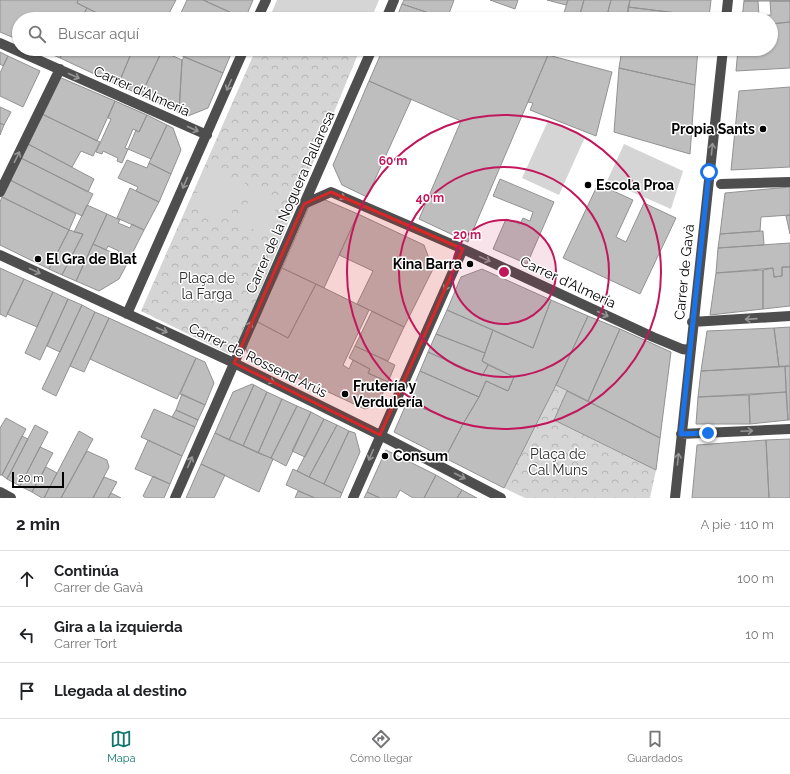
<!DOCTYPE html>
<html lang="es">
<meta charset="utf-8">
<style>
:root{--surface:#fff;--page:#f2f2f2;--text:#202124;--muted:#757577;--line:#e0e0e0;--accent:#0f766e}
body{margin:0;font-family:Raleway,sans-serif;background:var(--page);color:var(--text)}
.scale{position:absolute;left:12px;bottom:10px;width:52px;box-sizing:border-box;padding-left:4px;border:2px solid #000;border-top:0;font-size:11px;line-height:14px;white-space:nowrap;color:#000;-webkit-text-stroke:3px #fff;paint-order:stroke}
.stop{position:absolute;width:12px;height:12px;margin:-9px;border:3px solid #1a73e8;border-radius:50%;background:#fff}
.stop.end{background:#1a73e8;border-color:#fff;box-shadow:0 1px 4px #0008}
.list{margin:0;padding:0;list-style:none}
h2{display:flex;justify-content:space-between;align-items:center;height:52px;margin:0;padding:0 16px;font-size:17px}
h2 small{font-size:13px;font-weight:400;color:var(--muted)}
.list li{display:grid;grid-template-columns:26px 1fr auto;gap:12px;align-items:center;box-sizing:border-box;height:56px;padding:0 16px;border-top:1px solid var(--line)}
.list b{display:block;font-size:15px;white-space:nowrap}
.list p{margin:0;font-size:13px;white-space:nowrap;color:var(--muted)}
.list em{font-size:13px;font-style:normal;color:var(--muted)}
.icon{flex:none;width:22px;height:22px;fill:none;stroke:currentColor;stroke-width:2;stroke-linecap:round;stroke-linejoin:round}
.map{position:relative;flex:none;width:790px;height:498px;overflow:hidden}
.search{position:absolute;background:var(--surface);box-shadow:0 1px 3px #0004;left:12px;right:12px;top:12px;height:44px;display:flex;align-items:center;gap:10px;box-sizing:border-box;padding:0 14px;border-radius:22px;color:var(--muted);font-size:15px}
.sheet{height:220px;background:var(--surface)}
nav{display:flex;justify-content:space-around;align-items:center;box-sizing:border-box;height:56px;border-top:1px solid var(--line);background:var(--surface);font-size:11px;color:var(--muted)}
nav a{display:grid;justify-items:center;gap:2px}
nav .on{color:var(--accent)}
.map>svg:first-child{display:block}
.forest{fill:url(#forest-crowns)}
.pitch{fill:#d5d5d5}
.building{fill:#bebebe;stroke:#929292}
.lines{fill:none;stroke-linecap:round;stroke-linejoin:round}
.minor{stroke:#4e4e4e;stroke-width:10}
.oneway{stroke:#959595}
.route{stroke:#1a73e8;stroke-width:5}
.marked{fill:#d62828;fill-opacity:0.2;stroke:#d62828;stroke-width:3;stroke-linejoin:round}
.ring{fill:none;stroke:#c2185b;stroke-width:2}
.poi-dot{fill:#000;stroke:#fff;stroke-width:1.5}
.labels{text-anchor:middle;stroke-width:3;stroke-linejoin:round;paint-order:stroke}
.street-label{font-size:14px;fill:#000;stroke:#fff}
.poi-label{font-size:14px;font-weight:bold;fill:#000;stroke:#fff;text-anchor:start}
.park-label{font-size:14px;fill:#2c2c2c;stroke:#fff}
.centre{fill:#c2185b;stroke:#fff;stroke-width:2}
.ring-label{font-size:12px;text-anchor:middle;font-weight:bold;fill:#c2185b;stroke:#fff;stroke-width:3;stroke-linejoin:round;paint-order:stroke}
</style>
<div class="map">
<svg width="790" height="498" viewBox="0 0 790 498">
<defs>
<pattern id="forest-crowns" width="20" height="18" patternUnits="userSpaceOnUse"><rect width="20" height="18" fill="#d5d5d5"/><path d="M2 6a3 3 0 1 1 6 0M12 15a3 3 0 1 1 6 0" fill="none" stroke="#b5b5b5"/></pattern>
</defs>
<rect width="100%" height="100%" fill="#fff"/>
<!-- forest -->
<path class="forest" d="M256 49H331L356 59 241 337 229 354 141 311Z
M556 385 568 391 554 420 656 470 650 498H525L504 488Z"/>
<!-- pitch -->
<path class="pitch" d="M277 0H379L371 19H269Z
M331 49H360L356 59Z
M548 121 585 137 559 195 522 178Z
M624 144 683 171 671 209 607 181Z
M209 167 245 183 228 220 192 204Z
M254 188 280 199 265 234 239 223Z"/>
<!-- building -->
<path class="building" d="M0 0H78L77 3 87 8 81 19H19V40L0 32Z
M78 0H176L166 19H109L77 3Z
M187 0H203L245 19H183L179 17Z
M203 0H253L245 19Z
M404 0H454L447 19 402 4Z
M490 0H518L515 9Z
M547 0H568L566 5Z
M568 0H584L580 13 576 12 573 19H562Z
M584 0H611L606 19H579Z
M611 0H630L627 19H606Z
M630 0H711L709 17 628 7Z
M744 0H790V1H744Z
M744 1H758L759 16 771 15 770 1H790V22L771 24V19H742Z
M402 4 447 19H448H396Z
M628 7 701 16V19H663V18L652 16V19H627Z
M87 8 109 19H81Z
M169 13 179 17 183 19H166Z
M652 16 663 18V19H652Z
M790 22V68L736 71 738 49H771V24Z
M39 49H65L60 58Z
M65 49H133L118 85 60 58Z
M133 49H148L160 55 141 95 118 85Z
M166 49H233L223 73Z
M383 49H530L548 55 468 242 419 219 461 121 369 81Z
M622 49H698L695 85 619 68Z
M162 51 182 60 179 112 141 95Z
M0 52 8 56 3 66 0 64Z
M548 55 612 72 596 136 530 110 533 103 528 102Z
M8 56 40 71 23 107 0 96V73Z
M184 57 223 73 208 108 188 116 179 112 182 60Z
M619 68 695 85 690 154 614 132Z
M59 77 115 101 97 141 42 114Z
M369 81 411 100 367 197 342 185 333 165Z
M790 87V167L731 170 739 91Z
M115 101 147 115 139 132 133 129 125 148 128 149 122 163 117 161 118 158 103 151 102 154 96 152 111 119 108 118Z
M0 107 11 112 4 125 0 123Z
M42 114 100 142 93 156 81 151 72 167 28 144Z
M147 115 167 125 151 159 128 149 136 130 139 132Z
M0 123 4 125 0 135Z
M167 125 173 128 181 150 171 174 149 163Z
M28 144 94 179 88 192 21 158Z
M21 158 93 194 82 216 10 180Z
M127 160 147 168 149 163 171 174 159 202 136 191 138 187 118 178Z
M500 179 554 202 527 264 493 249 506 219 520 224 523 218 530 221 533 212 493 196Z
M10 180 76 214 69 230 2 197Z
M598 184 633 200 616 237 626 242 644 203 676 218 640 294 563 258Z
M790 187V215L761 217 760 231 720 234 725 193Z
M130 188 159 202 144 230 117 218Z
M2 197 69 230 49 269 0 245V202Z
M323 199 358 214 324 288 282 268 311 202Z
M87 205 107 214 76 281 62 275 83 234 74 232Z
M107 214 120 220 118 223 130 228 132 224 144 230 129 260 117 254 119 251 108 246 106 250 93 244Z
M358 214 424 245 433 269 404 327 357 304 373 271 339 255Z
M790 215V234L786 216Z
M69 230 83 234 62 275 49 269Z
M763 231 764 245 718 248 720 234Z
M790 243V267H782V276L774 277 773 268 716 273 718 248Z
M93 244 129 260 119 279 99 291 76 281Z
M782 267H790V306L763 309V270L773 268 774 277 782 276Z
M0 268 24 279 6 317 0 314Z
M282 268 316 284 288 338 256 321Z
M482 269 551 300 533 348 447 310 461 277Z
M763 270V309L710 315 716 273Z
M24 279 53 292 37 327 7 314Z
M316 284 369 310 343 365 349 369 353 360 370 369 368 373 388 382 378 404 365 409 248 355 245 346 256 321 288 338Z
M53 292 68 299 40 360 25 353Z
M68 299 82 305 60 352 47 346Z
M551 300 588 316 556 385 504 488 445 458 463 424 479 397 486 381 508 391 514 377 482 361 493 330 533 348Z
M82 305 95 312 56 396 42 389Z
M447 310 493 330 485 353 436 334Z
M372 311 404 327 388 361 355 346Z
M95 312 109 318 84 372 70 366Z
M588 316 620 329 588 401 556 385Z
M109 318 196 358 177 399 90 359Z
M790 327V366L779 367 774 328Z
M774 328 779 367 701 371 707 331Z
M620 329 671 352 660 438 588 401Z
M436 334 485 353 482 361 488 365 482 376 428 352Z
M355 346 395 365 388 382 368 373 370 369 349 358Z
M428 352 482 376 488 365 514 377 508 391 486 381 479 397 420 371Z
M196 358 205 362 214 383 205 405 180 394Z
M785 366 786 392 698 397 701 371Z
M785 366H790V420H788Z
M420 371 479 397 463 424 407 402Z
M252 384 254 385 229 440 215 433 233 392Z
M254 385 267 392 243 446 229 440Z
M567 391 660 438 656 470 554 420Z
M267 392 282 399 258 453 243 446Z
M786 392 788 420 750 424 749 395Z
M182 394 205 405 198 420 176 410Z
M749 395 750 424H696L698 397Z
M282 399 297 406 271 458 258 453Z
M407 402 463 424 445 458 394 432Z
M297 406 311 412 286 466 271 458Z
M154 409 195 427 182 456 141 437Z
M176 410 198 420 195 427 172 417Z
M311 412 324 419 305 457 292 451Z
M6 418 26 429 2 475H0V428Z
M324 419 337 425 309 477 297 471Z
M35 425 48 432 20 486 7 479Z
M337 425 349 431 324 484 309 477Z
M79 431 93 439 61 498H44Z
M349 431 355 433 360 452 342 493 324 484Z
M215 433 273 459 259 492 201 464Z
M22 436 28 439 7 479 2 475Z
M790 439V498H769L766 440Z
M148 440 182 456 170 484 135 469Z
M766 440 769 498H692L697 445Z
M40 447 53 453 32 492 20 486Z
M386 450 436 475 424 498H413L400 490 396 498H380L367 492Z
M87 451 107 460 109 467 93 498H61Z
M201 464 225 475 214 498H186Z
M46 467 57 473 44 498H42L32 492Z
M293 469 342 493 340 498H315L286 485Z
M436 475 462 490 457 498H424Z
M153 476 170 484 164 498H146L143 496Z
M104 477 117 482 108 498H93Z
M462 490 477 498H457Z
M298 491 315 498H295Z
M367 492 380 498H364Z
M111 493 121 498H108Z"/>
<g class="lines">
<!-- minor -->
<path class="minor" d="M257 19 266 0
M386 19 394 0
M726 19 728 0
M0 43 207 135
M721 184 790 182
M0 192 60 69
M304 204 331 192 463 249 653 337 682 349 689 350
M0 255 234 363 380 435 501 498
M127 314 244 49
M692 322 790 316
M681 434 790 429
M0 492 11 498
M175 498 372 49
M353 498 463 249
M675 498 723 49"/>
</g>
<!-- one-way arrows -->
<defs><path id="oneway-shaft" d="M-6 0H5M1.5-3L5.5 0L1.5 3" fill="none" stroke-width="1.6" stroke-linecap="round" stroke-linejoin="round"/></defs>
<g class="oneway">
<use href="#oneway-shaft" transform="translate(74 76) rotate(24)"/>
<use href="#oneway-shaft" transform="translate(229 85) rotate(114)"/>
<use href="#oneway-shaft" transform="translate(193 129) rotate(24)"/>
<use href="#oneway-shaft" transform="translate(712 149) rotate(-84)"/>
<use href="#oneway-shaft" transform="translate(17 157) rotate(-64)"/>
<use href="#oneway-shaft" transform="translate(185 183) rotate(114)"/>
<use href="#oneway-shaft" transform="translate(340 196) rotate(24)"/>
<use href="#oneway-shaft" transform="translate(485 259) rotate(25)"/>
<use href="#oneway-shaft" transform="translate(35 271) rotate(25)"/>
<use href="#oneway-shaft" transform="translate(447 285) rotate(114)"/>
<use href="#oneway-shaft" transform="translate(603 314) rotate(25)"/>
<use href="#oneway-shaft" transform="translate(751 319) rotate(176)"/>
<use href="#oneway-shaft" transform="translate(249 327) rotate(-66)"/>
<use href="#oneway-shaft" transform="translate(162 330) rotate(24)"/>
<use href="#oneway-shaft" transform="translate(269 380) rotate(26)"/>
<use href="#oneway-shaft" transform="translate(747 431) rotate(-3)"/>
<use href="#oneway-shaft" transform="translate(371 455) rotate(113)"/>
<use href="#oneway-shaft" transform="translate(678 459) rotate(-84)"/>
<use href="#oneway-shaft" transform="translate(190 462) rotate(-67)"/>
<use href="#oneway-shaft" transform="translate(460 476) rotate(27)"/>
</g>
<g class="lines">
<!-- route -->
<path class="route" d="M708 433 681 434 709 172"/>
</g>
<!-- marked area -->
<path class="marked" d="M331 192 463 249 380 435 234 363 304 204Z"/>
<!-- distance rings -->
<circle cx="504" cy="272" r="52" fill="#c2185b" fill-opacity=".12"/>
<g class="ring">
<circle cx="504" cy="272" r="52"/>
<circle cx="504" cy="272" r="105"/>
<circle cx="504" cy="272" r="157"/>
</g>
<!-- markers -->
<g class="poi-dot">
<circle cx="763" cy="129" r="4"/>
<circle cx="588" cy="185" r="4"/>
<circle cx="38" cy="259" r="4"/>
<circle cx="470" cy="264" r="4"/>
<circle cx="345" cy="394" r="4"/>
<circle cx="385" cy="456" r="4"/>
</g>
<g class="labels">
<!-- street labels -->
<g class="street-label">
<text transform="translate(142 91) rotate(24)" y="5">Carrer d'Almería</text>
<text transform="translate(290 202) rotate(-66)" y="5">Carrer de la Noguera Pallaresa</text>
<text transform="translate(684 272) rotate(-84)" y="5">Carrer de Gavà</text>
<text transform="translate(568 282) rotate(25)" y="5">Carrer d'Almería</text>
<text transform="translate(258 360) rotate(26)" y="5">Carrer de Rossend Arús</text>
</g>
<!-- poi labels -->
<g class="poi-label">
<text x="755" y="134" text-anchor="end">Propia Sants</text>
<text x="596" y="190">Escola Proa</text>
<text x="46" y="264">El Gra de Blat</text>
<text x="462" y="269" text-anchor="end">Kina Barra</text>
<text x="353" y="391">Frutería y<tspan x="353" dy="16">Verdulería</tspan></text>
<text x="393" y="461">Consum</text>
</g>
<!-- park labels -->
<g class="park-label">
<text x="207" y="283">Plaça de<tspan x="207" dy="16">la Farga</tspan></text>
<text x="558" y="459">Plaça de<tspan x="558" dy="16">Cal Muns</tspan></text>
</g>
</g>
<circle cx="504" cy="272" r="6" class="centre"/>
<g class="ring-label">
<text x="393" y="165">60 m</text>
<text x="430" y="202">40 m</text>
<text x="467" y="239">20 m</text>
</g>
</svg>
<div class="scale">20 m</div>
<div class="stop" style="left:709px;top:172px"></div>
<div class="stop end" style="left:708px;top:433px"></div>
<div class="search"><svg class="icon" aria-label="search" viewBox="0 0 24 24"><circle cx="10" cy="10" r="6"/><path d="M15 15l6 6"/></svg>Buscar aquí</div>
</div>
<section class="sheet">
<h2>2 min<small>A pie · 110 m</small></h2>
<ul class="list">
<li><svg class="icon" aria-label="ahead" viewBox="0 0 24 24"><path d="M12 20V5M6 11l6-6 6 6"/></svg><div><b>Continúa</b><p>Carrer de Gavà</p></div><em>100 m</em></li>
<li><svg class="icon" aria-label="left" viewBox="0 0 24 24"><path d="M17 20v-9H6M10 6l-5 5 5 5"/></svg><div><b>Gira a la izquierda</b><p>Carrer Tort</p></div><em>10 m</em></li>
<li><svg class="icon" aria-label="arrive" viewBox="0 0 24 24"><path d="M6 21V4h12l-3 4 3 4H6"/></svg><div><b>Llegada al destino</b></div></li>
</ul>
</section>
<nav>
<a class="on"><svg class="icon" aria-label="map" viewBox="0 0 24 24"><path d="M3 6l6-2 6 2 6-2v14l-6 2-6-2-6 2zM9 4v14M15 6v14"/></svg>Mapa</a>
<a><svg class="icon" aria-label="directions" viewBox="0 0 24 24"><path d="M12 3l9 9-9 9-9-9zM9 14v-3h6M13 9l2 2-2 2"/></svg>Cómo llegar</a>
<a><svg class="icon" aria-label="saved" viewBox="0 0 24 24"><path d="M7 4h10v16l-5-4-5 4z"/></svg>Guardados</a>
</nav>
